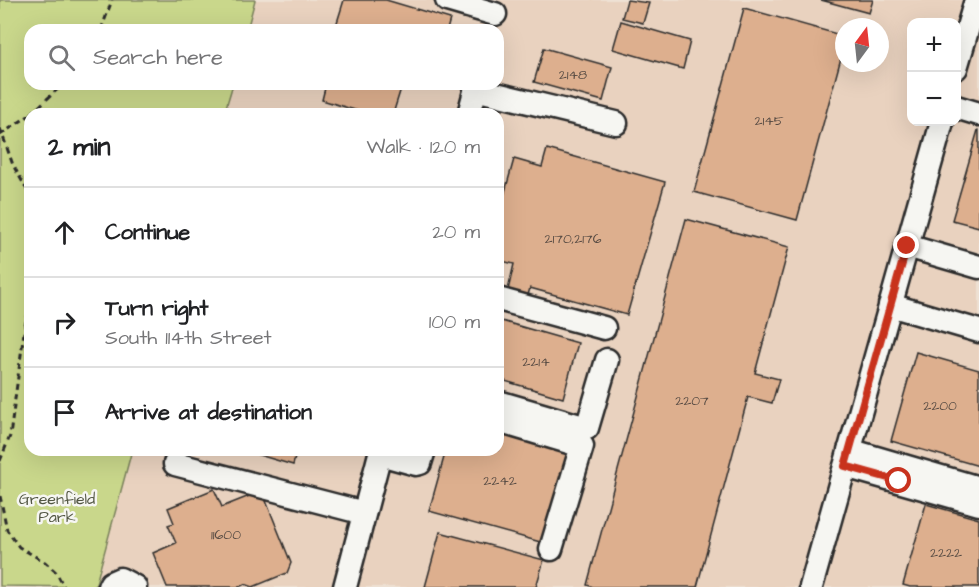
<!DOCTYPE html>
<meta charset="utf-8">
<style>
:root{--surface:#fff;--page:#f6f6f6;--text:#202124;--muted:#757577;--line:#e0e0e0}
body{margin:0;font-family:"Architects Daughter",sans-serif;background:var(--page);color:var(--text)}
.controls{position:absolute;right:18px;top:18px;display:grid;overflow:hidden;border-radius:12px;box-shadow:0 6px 24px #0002}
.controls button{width:54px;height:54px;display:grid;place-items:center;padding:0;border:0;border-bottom:2px solid var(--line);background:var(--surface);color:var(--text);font:30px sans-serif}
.compass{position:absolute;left:835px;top:18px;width:54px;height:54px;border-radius:50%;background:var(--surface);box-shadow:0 6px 24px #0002;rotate:15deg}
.stop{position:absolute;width:18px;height:18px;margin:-14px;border:4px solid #c8321e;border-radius:50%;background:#fff}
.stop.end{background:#c8321e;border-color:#fff;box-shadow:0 2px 6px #0008}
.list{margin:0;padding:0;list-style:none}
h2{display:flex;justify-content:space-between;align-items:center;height:78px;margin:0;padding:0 24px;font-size:26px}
h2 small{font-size:20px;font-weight:400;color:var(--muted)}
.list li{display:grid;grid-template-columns:39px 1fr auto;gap:18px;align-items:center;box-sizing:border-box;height:90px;padding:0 24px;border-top:2px solid var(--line)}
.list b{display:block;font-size:22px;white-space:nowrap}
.list p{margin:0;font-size:20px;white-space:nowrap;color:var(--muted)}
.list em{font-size:20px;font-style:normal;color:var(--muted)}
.icon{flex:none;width:33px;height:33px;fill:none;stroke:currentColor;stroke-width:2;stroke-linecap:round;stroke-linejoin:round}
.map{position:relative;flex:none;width:979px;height:587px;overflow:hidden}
.search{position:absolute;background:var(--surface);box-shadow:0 6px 24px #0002;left:24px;top:24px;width:480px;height:66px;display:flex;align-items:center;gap:15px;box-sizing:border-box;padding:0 21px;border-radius:18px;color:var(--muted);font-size:22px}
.panel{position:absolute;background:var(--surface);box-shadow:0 6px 24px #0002;left:24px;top:108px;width:480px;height:348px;border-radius:18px}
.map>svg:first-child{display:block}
.built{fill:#e9d2bf;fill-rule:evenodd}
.green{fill:#c9d78b;stroke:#7a815b;stroke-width:1.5}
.building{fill:#ddaf8e;stroke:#2b2b2b;stroke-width:1.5}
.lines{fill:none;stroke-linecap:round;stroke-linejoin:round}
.minor-casing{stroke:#2b2b2b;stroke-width:27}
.path{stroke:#2b2b2b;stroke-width:3;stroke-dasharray:6 4.5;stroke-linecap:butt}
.minor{stroke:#f6f6f2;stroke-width:22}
.route{stroke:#c8321e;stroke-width:8}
.labels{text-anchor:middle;stroke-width:5;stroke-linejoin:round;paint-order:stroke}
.number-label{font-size:14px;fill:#584c44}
.park-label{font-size:16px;fill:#525643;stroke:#f6f6f2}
</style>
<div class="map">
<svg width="979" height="587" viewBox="0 0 979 587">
<rect width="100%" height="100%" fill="#eee1d4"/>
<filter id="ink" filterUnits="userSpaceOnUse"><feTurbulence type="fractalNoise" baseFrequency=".0167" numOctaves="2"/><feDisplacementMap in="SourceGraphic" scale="12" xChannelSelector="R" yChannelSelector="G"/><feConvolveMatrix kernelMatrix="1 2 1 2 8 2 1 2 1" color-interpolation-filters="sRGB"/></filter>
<g filter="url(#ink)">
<!-- built -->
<path class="built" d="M255 0H979V587H95L132 450H498V114H224L233 84H498V30H247ZM912 22H956V122H912ZM844 27H880V63H844Z"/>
<!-- green -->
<path class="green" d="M0 0H255L247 30H30V84H233L224 114H30V450H132L95 587 0 586Z"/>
<!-- building -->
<path class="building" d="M344 0H386L450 19 447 30H340L335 29Z
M627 0 649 3 643 23 622 18Z
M821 0H873L869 13Z
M744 8 844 36V47L797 220 694 192Z
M621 21 690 41 683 69 613 49Z
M544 48 612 67 603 101 534 82Z
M326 84H397L402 85 393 114H368L322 100Z
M978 130H979V227L952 220Z
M547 149 665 182 627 315 530 288 528 295 508 290 514 264 498 260V217L514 159 542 167Z
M686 219 789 247 755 373 779 379 772 403 748 397 697 587H593L587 585Z
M498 320 578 343 563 398 498 379Z
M916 352 979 370V466L891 441Z
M498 427 571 448 544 543 429 511 446 450H498Z
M242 450H297L293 465Z
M214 489 222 507 262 491 291 563 287 573 253 587 245 584 239 587H167L153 553 176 543 168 525 174 523 168 508Z
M926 504 979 519V587H910L903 585Z
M440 532 544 560 536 587H425Z"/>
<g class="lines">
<!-- minor casing -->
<g class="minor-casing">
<path id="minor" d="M447 0 495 14
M956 68 976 0
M475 89 616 123
M956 107 979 114
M469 114 477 84
M907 246 979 267
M498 299 604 328
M890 305 979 331
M498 402 587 428 607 360
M498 421 582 446 551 549
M849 450 979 488
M380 454 416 464 420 463 424 450
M175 464 364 513
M845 466 979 504
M109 587 111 583 120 579 135 587
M345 587 381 450
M811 587 942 122"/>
</g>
<!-- path -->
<path class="path" d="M101 30 112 0
M31 114 63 84
M0 128 13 165 30 195
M0 135 30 115
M0 461 10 436 25 325 30 306
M0 496 7 530 19 547 45 562 56 572 64 587"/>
<!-- minor -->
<use href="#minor" class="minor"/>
</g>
</g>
<g class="lines" filter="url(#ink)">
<!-- route -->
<path class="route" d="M899 481 845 466 907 246"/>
</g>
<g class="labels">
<!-- number labels -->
<g class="number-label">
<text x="573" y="79">2148</text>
<text x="769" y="125">2145</text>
<text x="573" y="243">2170,2176</text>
<text x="536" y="366">2214</text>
<text x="692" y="405">2207</text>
<text x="940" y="410">2200</text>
<text x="500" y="485">2242</text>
<text x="226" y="539">11600</text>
<text x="946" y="557">2222</text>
</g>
<!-- park labels -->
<g class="park-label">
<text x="57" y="504">Greenfield<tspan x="57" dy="18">Park</tspan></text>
</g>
</g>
</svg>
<div class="controls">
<button>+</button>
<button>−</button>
</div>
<svg class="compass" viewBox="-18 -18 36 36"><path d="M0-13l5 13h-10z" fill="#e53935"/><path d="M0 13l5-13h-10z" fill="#757577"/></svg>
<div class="stop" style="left:899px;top:481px"></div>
<div class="stop end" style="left:907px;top:246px"></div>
<div class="search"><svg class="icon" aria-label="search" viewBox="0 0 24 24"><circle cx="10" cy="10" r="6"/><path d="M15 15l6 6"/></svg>Search here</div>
<section class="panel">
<h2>2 min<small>Walk · 120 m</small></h2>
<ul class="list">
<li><svg class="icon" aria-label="ahead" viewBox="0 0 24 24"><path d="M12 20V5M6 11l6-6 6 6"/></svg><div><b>Continue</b></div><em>20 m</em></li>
<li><svg class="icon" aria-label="right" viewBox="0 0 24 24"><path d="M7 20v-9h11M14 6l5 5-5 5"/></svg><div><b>Turn right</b><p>South 114th Street</p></div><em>100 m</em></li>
<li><svg class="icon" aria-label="arrive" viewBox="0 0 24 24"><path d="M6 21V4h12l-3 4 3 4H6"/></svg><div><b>Arrive at destination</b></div></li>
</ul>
</section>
</div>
